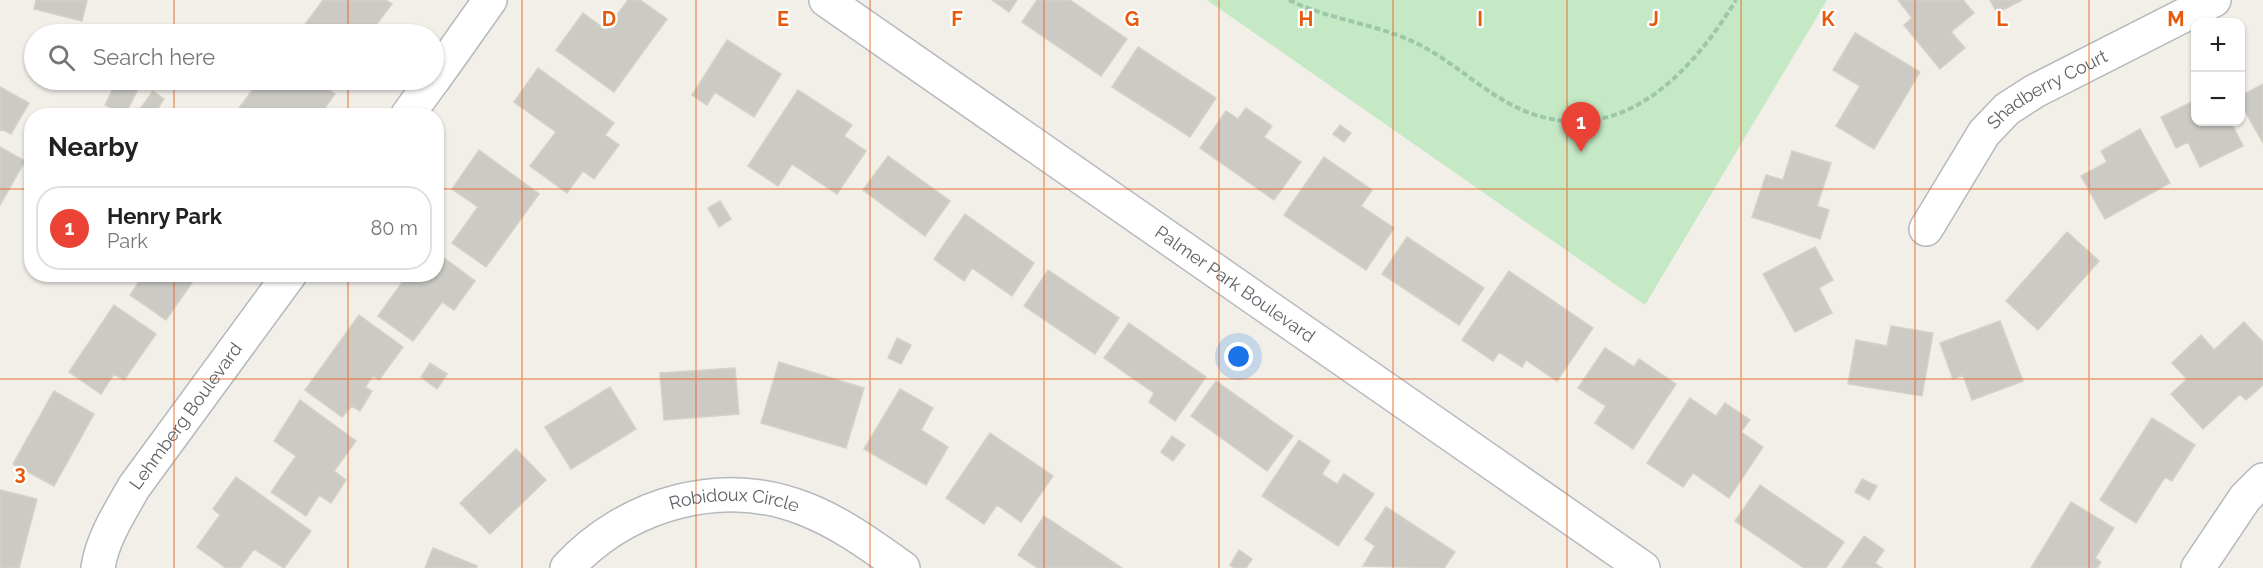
<!DOCTYPE html>
<meta charset="utf-8">
<style>
:root{--surface:#fff;--page:#f6f6f6;--text:#222;--muted:#767676;--line:#e0e0e0;--accent:#ea4335}
body{margin:0;font-family:Raleway,sans-serif;background:var(--page);color:var(--text)}
.controls{position:absolute;right:18px;top:18px;display:grid;overflow:hidden;border-radius:12px;box-shadow:0 2px 4px #0004}
.controls button{width:54px;height:54px;display:grid;place-items:center;padding:0;border:0;border-bottom:2px solid var(--line);background:var(--surface);color:var(--text);font:30px sans-serif}
.you{position:absolute;left:1239px;top:357px;width:21px;height:21px;margin:-15px;border:4px solid #fff;border-radius:50%;background:#1a73e8;box-shadow:0 0 0 9px #1a73e833}
.badge{display:grid;place-items:center;width:39px;height:39px;border-radius:50%;background:var(--accent);color:#fff;font-size:20px;font-weight:700}
.pin{position:absolute;translate:-50% -50px;filter:drop-shadow(0 2px 3px #0008)}
.pin::after{content:'';position:absolute;top:32px;width:21px;height:18px;background:inherit;clip-path:polygon(0 0,100% 0,50% 100%)}
.list{margin:0;padding:0;list-style:none}
h2{display:flex;justify-content:space-between;align-items:center;height:78px;margin:0;padding:0 24px;font-size:26px}
h2 small{font-size:20px;font-weight:400;color:var(--muted)}
.list li{display:grid;grid-template-columns:39px 1fr auto;gap:18px;align-items:center;box-sizing:border-box;height:84px;margin:0 12px 12px;padding:0 12px;border:2px solid var(--line);border-radius:24px}
.list b{display:block;font-size:22px;white-space:nowrap}
.list p{margin:0;font-size:20px;white-space:nowrap;color:var(--muted)}
.list em{font-size:20px;font-style:normal;color:var(--muted)}
.icon{flex:none;width:33px;height:33px;fill:none;stroke:currentColor;stroke-width:2;stroke-linecap:round;stroke-linejoin:round}
.map{position:relative;flex:none;width:2263px;height:568px;overflow:hidden}
.search{position:absolute;background:var(--surface);box-shadow:0 2px 4px #0004;left:24px;top:24px;width:420px;height:66px;display:flex;align-items:center;gap:15px;box-sizing:border-box;padding:0 21px;border-radius:33px;color:var(--muted);font-size:22px}
.panel{position:absolute;background:var(--surface);box-shadow:0 2px 4px #0004;left:24px;top:108px;width:420px;height:174px;border-radius:24px}
.map>svg:first-child{display:block}
.green{fill:#c5e8c5}
.building{fill:#cccac5;stroke:#d6d1c6;stroke-width:1.5}
.lines{fill:none;stroke-linecap:round;stroke-linejoin:round}
.street-casing{stroke:#b5b8bc;stroke-width:36}
.secondary-casing{stroke:#b6babf;stroke-width:36}
.path{stroke:#9cc7a9;stroke-width:4;stroke-dasharray:6 3;stroke-linecap:butt}
.street{stroke:#fff;stroke-width:33}
.secondary{stroke:#fff;stroke-width:33}
.grid{fill:none;stroke:#e8590c;stroke-width:1.5;stroke-opacity:0.55}
.labels{text-anchor:middle;stroke-width:4.5;stroke-linejoin:round;paint-order:stroke}
.street-label{font-size:18px;fill:#5f6368;stroke:#fff}
.grid-label{font-size:20px;text-anchor:middle;font-weight:bold;fill:#e8590c;stroke:#fff;stroke-width:4.5;stroke-linejoin:round;paint-order:stroke}
</style>
<div class="map">
<svg width="2263" height="568" viewBox="0 0 2263 568">
<rect width="100%" height="100%" fill="#f1efe8"/>
<!-- green -->
<path class="green" d="M1207 0H1827L1645 305Z"/>
<!-- building -->
<path class="building" d="M36 0H87L82 21 34 9Z
M323 0H386L392 4 369 34H364L353 26 347 34H298Z
M628 0H640L667 19 614 92 556 50 583 13 606 30Z
M992 0H1017L1009 12Z
M1037 0H1070L1127 39 1101 76 1022 22Z
M1898 0H1963L1974 13 1951 32 1965 48 1940 69 1904 25 1912 18Z
M1990 0H2022L1997 13Z
M1855 33 1920 72 1874 149 1836 126 1860 86 1833 70Z
M727 40 781 74 754 117 715 92 707 105 692 95Z
M1138 47 1216 98 1190 137 1112 87Z
M538 68 614 123 605 135 619 145 594 179 583 171 567 193 530 166 556 132 514 102Z
M117 80 142 81 125 115 105 105Z
M260 80H315L335 94 319 116H233Z
M2263 84V143L2240 102V96Z
M0 87 29 103 11 134 1 129 0 131Z
M798 90 852 125 844 136 866 151 837 194 792 164 778 186 748 166Z
M153 91 164 99 153 116H150L140 109Z
M2196 100V122H2231L2243 146 2200 167 2188 142 2176 148 2161 117Z
M1246 108 1272 126 1264 137 1301 162 1274 200 1200 148 1226 111 1238 119Z
M1340 125 1351 133 1344 142 1333 134Z
M2140 129 2170 183 2105 219 2081 176 2107 162 2101 151Z
M0 147 25 161 0 205Z
M479 150 539 194 486 267 452 243 478 207 452 189Z
M1792 151 1831 163 1817 206 1829 210 1820 239 1752 217 1766 175 1783 180Z
M888 156 950 201 925 236 863 190Z
M1324 157 1372 190 1361 206 1394 228 1366 270 1284 215Z
M720 201 731 219 719 227 708 208Z
M965 214 1034 263 1012 296 972 268 964 281 934 259Z
M2067 232 2099 261 2038 330 2006 301Z
M1407 237 1484 288 1459 325 1382 274Z
M1815 247 1833 280 1819 288 1832 313 1795 332 1763 274Z
M436 252 475 281 454 310 442 302 413 341 378 316 408 274H436Z
M1048 270 1119 318 1095 354 1024 306Z
M1509 271 1593 328 1557 381 1526 360 1522 367 1499 352 1493 361 1462 340Z
M144 274H198L166 320 130 295Z
M114 305 156 334 124 380 114 374 101 394 69 372Z
M359 315 403 347 379 380 373 376 365 387 372 391 360 411 352 406 342 417 305 390Z
M2000 321 2023 381 1972 400 1963 375 1953 379 1940 343Z
M2244 322 2263 342V385L2246 400 2240 394 2203 429 2171 394 2187 379 2172 363 2201 335 2214 350Z
M1129 323 1206 377 1175 421 1149 402 1154 393 1104 358Z
M1891 326 1933 333 1922 396 1848 384 1856 340 1887 346Z
M897 338 911 345 901 364 888 358Z
M1605 348 1634 367 1639 359 1676 384 1633 449 1595 423 1606 406 1578 388Z
M779 362 864 388 846 448 761 423Z
M430 363 447 374 437 389 421 377Z
M735 368 739 414 664 420 660 373Z
M1216 381 1293 436 1267 471 1191 416Z
M610 387 636 429 571 469 545 427Z
M900 389 933 408 921 430 948 447 926 485 864 449Z
M54 391 94 414 54 486 13 464Z
M1690 398 1716 416 1725 403 1750 420 1741 432 1763 447 1729 498 1693 473 1683 487 1647 463Z
M300 400 356 441 334 471 346 480 331 503 319 495 306 516 271 492 296 456 274 441Z
M2152 418 2195 445 2172 481 2165 477 2136 523 2100 500Z
M990 433 1053 476 1021 522 997 505 984 524 946 498Z
M1172 436 1185 445 1173 461 1161 452Z
M1299 440 1330 461 1322 474 1337 484 1344 474 1374 494 1338 546 1262 496Z
M516 449 546 480 490 534 460 503Z
M236 477 311 531 284 568 254 549 240 568H226L197 547 220 515 213 509Z
M1862 479 1877 486 1869 500 1855 492Z
M1760 485 1844 542 1826 568H1804L1735 521Z
M0 490 37 499 19 568H0Z
M2071 502 2114 528 2095 558 2101 562 2097 568H2031Z
M1386 507 1455 552 1444 568 1363 566 1375 546 1365 539Z
M1044 516 1122 568H1038L1018 555Z
M1864 536 1884 550 1875 563 1882 568H1842Z
M433 548 477 566 476 568H425Z
M1239 550 1252 559 1246 568H1234L1230 565Z"/>
<g class="lines">
<!-- street casing -->
<g class="street-casing">
<g id="street">
<path d="M434 79 490 0"/>
<path d="M407 116 433 80"/>
<path id="s1" d="M1926 229 1984 133 2007 109 2035 91 2214 0"/>
<path id="s2" d="M98 568C102 539 120 512 134 487L290 274"/>
<path id="s3" d="M567 568C627 503 722 476 805 509 841 523 872 546 903 568"/>
<path d="M2198 568 2245 498 2263 480"/>
</g>
</g>
<!-- secondary casing -->
<g class="secondary-casing">
<g id="secondary">
<path id="s4" d="M826 0 1643 568"/>
</g>
</g>
<!-- path -->
<path class="path" d="M1289 0C1330 20 1378 24 1418 44 1456 63 1487 96 1527 112 1621 148 1691 74 1736 0"/>
<!-- street -->
<use href="#street" class="street"/>
<!-- secondary -->
<use href="#secondary" class="secondary"/>
</g>
<!-- grid -->
<path class="grid" d="M174 0V34M348 0V34M522 0V568M696 0V568M870 0V568M1044 0V568M1219 0V568M1393 0V568M1567 0V568M1741 0V568M1915 0V568M2089 0V568M174 80V116M348 80V116M0 189H32M436 189H2263M174 274V568M348 274V568M0 379H2263"/>
<g class="labels">
<!-- street labels -->
<g class="street-label">
<text dy="6" stroke="none"><textPath href="#s1" startOffset="190">Shadberry Court</textPath></text>
<text dy="6" stroke="none"><textPath href="#s4" startOffset="498">Palmer Park Boulevard</textPath></text>
<text dy="6" stroke="none"><textPath href="#s2" startOffset="177">Lehmberg Boulevard</textPath></text>
<text dy="6" stroke="none"><textPath href="#s3" startOffset="188">Robidoux Circle</textPath></text>
</g>
</g>
<g class="grid-label">
<text x="609" y="26">D</text>
<text x="783" y="26">E</text>
<text x="957" y="26">F</text>
<text x="1132" y="26">G</text>
<text x="1306" y="26">H</text>
<text x="1480" y="26">I</text>
<text x="1654" y="26">J</text>
<text x="1828" y="26">K</text>
<text x="2002" y="26">L</text>
<text x="2176" y="26">M</text>
<text x="20" y="480">3</text>
</g>
</svg>
<div class="controls">
<button>+</button>
<button>−</button>
</div>
<div class="you"></div>
<div class="pin badge" style="left:1581px;top:152px">1</div>
<div class="search"><svg class="icon" aria-label="search" viewBox="0 0 24 24"><circle cx="10" cy="10" r="6"/><path d="M15 15l6 6"/></svg>Search here</div>
<section class="panel">
<h2>Nearby<small></small></h2>
<ul class="list">
<li><span class="badge">1</span><div><b>Henry Park</b><p>Park</p></div><em>80 m</em></li>
</ul>
</section>
</div>
